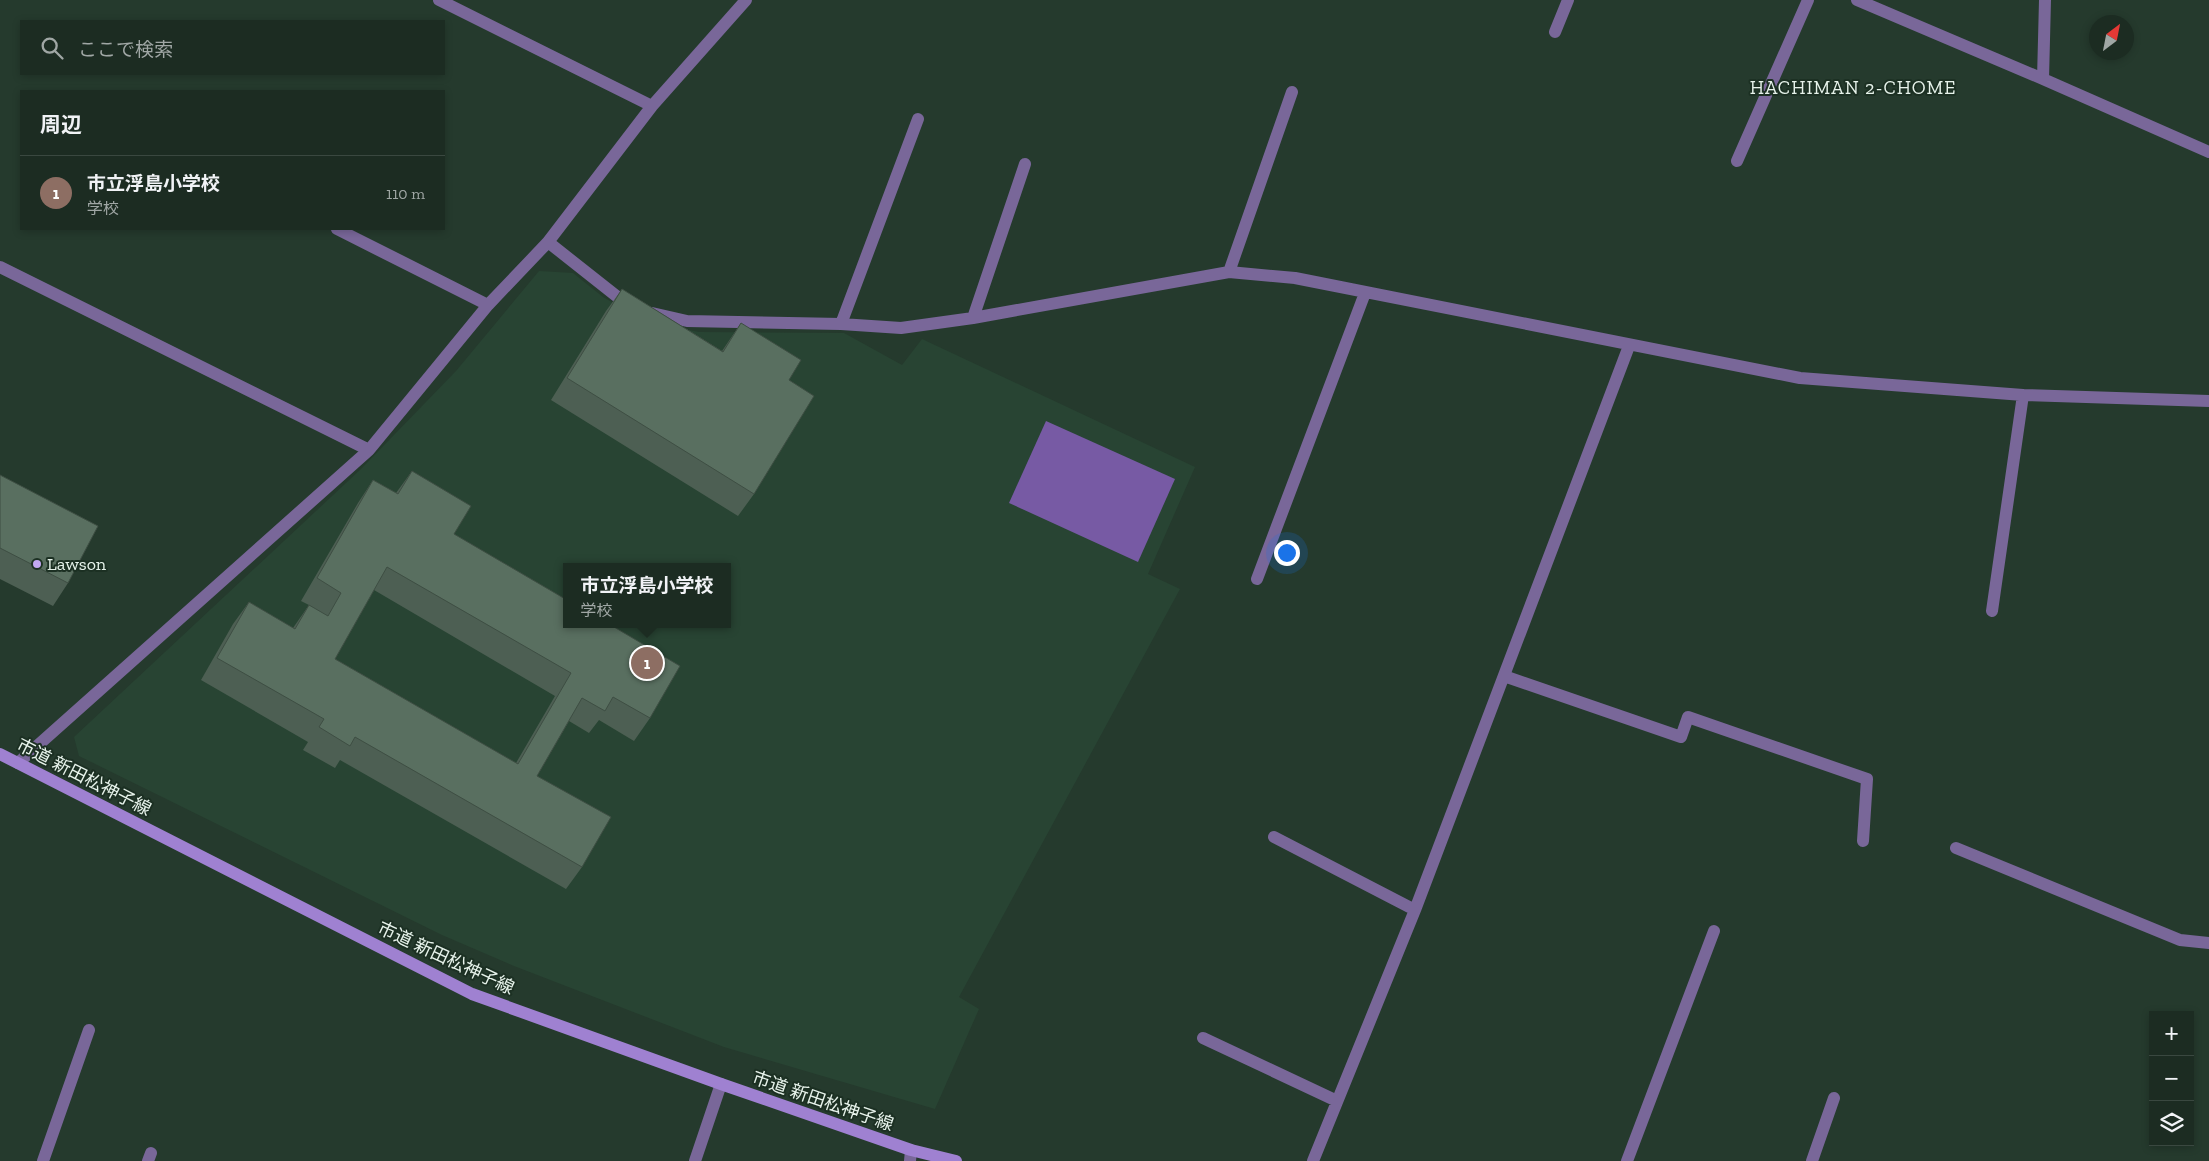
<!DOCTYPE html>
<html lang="ja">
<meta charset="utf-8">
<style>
:root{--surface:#1c2c22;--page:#29382f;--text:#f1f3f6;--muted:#a0a7a5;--line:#3a4840;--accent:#1a73e8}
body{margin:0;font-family:"Zilla Slab","Noto Sans JP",serif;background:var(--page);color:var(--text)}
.controls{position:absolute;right:15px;bottom:15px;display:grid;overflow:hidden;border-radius:0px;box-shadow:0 2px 8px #0003}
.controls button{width:45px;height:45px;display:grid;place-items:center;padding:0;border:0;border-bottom:1px solid var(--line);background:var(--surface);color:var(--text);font:25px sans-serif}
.compass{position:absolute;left:2089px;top:15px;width:45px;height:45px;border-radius:50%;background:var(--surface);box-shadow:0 2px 8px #0003;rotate:32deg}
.you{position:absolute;left:1286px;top:552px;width:18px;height:18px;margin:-12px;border:4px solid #fff;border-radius:50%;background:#1a73e8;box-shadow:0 0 0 8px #1a73e833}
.badge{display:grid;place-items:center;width:32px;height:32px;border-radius:50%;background:var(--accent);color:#fff;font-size:16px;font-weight:700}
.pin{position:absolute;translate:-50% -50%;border:2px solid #fff;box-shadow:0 1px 5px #0006}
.popup{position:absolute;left:563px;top:563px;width:168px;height:65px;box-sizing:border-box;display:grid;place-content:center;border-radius:0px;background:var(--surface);filter:drop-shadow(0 1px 4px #0005);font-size:16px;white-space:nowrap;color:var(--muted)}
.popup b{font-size:19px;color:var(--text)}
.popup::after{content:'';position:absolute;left:50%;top:100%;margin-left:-10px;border:10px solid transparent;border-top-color:var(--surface)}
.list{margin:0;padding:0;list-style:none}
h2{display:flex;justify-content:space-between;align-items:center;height:65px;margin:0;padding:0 20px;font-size:21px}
h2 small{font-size:16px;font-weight:400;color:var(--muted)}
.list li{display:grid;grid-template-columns:32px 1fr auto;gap:15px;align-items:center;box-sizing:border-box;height:75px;padding:0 20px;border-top:1px solid var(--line)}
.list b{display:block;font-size:19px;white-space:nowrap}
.list p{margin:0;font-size:16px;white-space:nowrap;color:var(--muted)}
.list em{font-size:16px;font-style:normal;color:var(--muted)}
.icon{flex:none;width:28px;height:28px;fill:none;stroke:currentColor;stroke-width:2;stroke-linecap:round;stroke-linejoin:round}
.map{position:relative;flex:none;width:2209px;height:1161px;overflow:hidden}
.search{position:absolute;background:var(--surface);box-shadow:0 2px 8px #0003;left:20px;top:20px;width:425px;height:55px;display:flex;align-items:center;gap:12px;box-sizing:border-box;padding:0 18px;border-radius:0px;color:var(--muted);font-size:19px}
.panel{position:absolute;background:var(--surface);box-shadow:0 2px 8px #0003;left:20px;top:90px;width:425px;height:140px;border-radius:0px}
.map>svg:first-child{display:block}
.built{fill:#284433;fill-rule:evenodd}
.water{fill:#775aa4}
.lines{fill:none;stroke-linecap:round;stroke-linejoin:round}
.street{stroke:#796799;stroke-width:12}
.secondary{stroke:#9f81d1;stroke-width:12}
.wall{fill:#4d5f53;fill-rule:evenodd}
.building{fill:#596f60;stroke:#3e4e43;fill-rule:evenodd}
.poi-dot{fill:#c2a8f2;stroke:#1c3023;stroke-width:2}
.labels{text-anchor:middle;stroke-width:4;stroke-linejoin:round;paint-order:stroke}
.poi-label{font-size:18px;fill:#e7f3eb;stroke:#1c3023;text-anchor:start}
.street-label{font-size:18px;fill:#e7f3eb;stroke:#1c3023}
.neighbourhood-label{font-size:19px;letter-spacing:1px;fill:#e7f3eb;stroke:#1c3023}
</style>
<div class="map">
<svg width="2209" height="1161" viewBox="0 0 2209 1161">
<rect width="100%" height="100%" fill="#253a2d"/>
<!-- built -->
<path class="built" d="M539 271 573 273 603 297 629 312 655 323 699 332 844 333 902 365 922 339 1195 467 1148 574 1180 589 959 997 979 1009 935 1109 724 1047 514 966 442 935 79 756 74 737 361 469 456 371ZM567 567H727V624H567Z"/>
<!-- water -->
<path class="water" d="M1046 421 1175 479 1138 562 1009 503Z"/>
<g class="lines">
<!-- street -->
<path class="street" d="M439 0 652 106
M1857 0 2043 79 2045 0
M1555 32 1568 0
M2043 79 2209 152
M1737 161 1808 0
M337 229 488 305
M548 242 629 306
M0 267 369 450
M1229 272 1292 92
M652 313 687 321 841 324 901 328 973 318 1229 272 1295 278 1800 378 2023 395 2209 401
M973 318 1025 164
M841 324 918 119
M1257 579 1365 293
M1992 611 2023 395
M1504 676 1681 737 1688 717 1867 779 1863 841
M18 763 369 450 488 305 548 242 652 106 746 0
M1274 837 1415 910
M1956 848 2180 940 2209 943
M1203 1038 1337 1101
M43 1161 89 1030
M148 1161 151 1153
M695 1161 721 1084
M910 1161 911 1150
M1313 1161 1415 910 1629 346
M1627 1161 1714 931
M1812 1161 1834 1098"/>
<!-- secondary -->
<path class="secondary" d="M0 754 472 994 721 1084 911 1150 956 1161"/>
</g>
<!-- wall -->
<path class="wall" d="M622 289 722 351 741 323 789 380 754 494 738 516 551 400 606 311Z
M412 471 454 534 650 718 634 741 599 720 589 733 569 721 537 776 582 867 566 889 340 760 335 768 303 750 308 742 201 680 233 624 249 602 293 628 309 605 301 601 358 503 373 480 396 493ZM374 590 555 696 516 763 335 659Z
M0 475 68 583 53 606 0 579Z"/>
<!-- building -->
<path class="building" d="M622 289 723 352 741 323 801 360 789 380 814 396 754 494 567 378Z
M412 471 471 506 454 534 567 600V624H609L680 666 650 718 613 697 605 711 582 698 537 776 611 817 582 867 355 737 350 746 319 727 324 719 217 658 249 602 295 629 309 605 328 616 341 593 317 578 373 480 398 494ZM387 567 571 673 518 764 335 659Z
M0 475 98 526 68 583 0 548Z"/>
<!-- markers -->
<circle class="poi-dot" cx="37" cy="564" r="5"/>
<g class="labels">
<!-- poi labels -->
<g class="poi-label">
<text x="47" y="570">Lawson</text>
</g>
<!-- street labels -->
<g class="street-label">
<text transform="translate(84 777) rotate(27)" y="6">市道 新田松神子線</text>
<text transform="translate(446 958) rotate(25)" y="6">市道 新田松神子線</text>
<text transform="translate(823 1101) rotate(19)" y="6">市道 新田松神子線</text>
</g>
<!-- neighbourhood labels -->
<g class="neighbourhood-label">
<text x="1853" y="94">HACHIMAN 2-CHOME</text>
</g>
</g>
</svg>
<div class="controls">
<button>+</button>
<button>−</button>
<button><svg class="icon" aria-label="layers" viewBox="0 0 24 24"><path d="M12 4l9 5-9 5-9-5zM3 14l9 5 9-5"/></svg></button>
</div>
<svg class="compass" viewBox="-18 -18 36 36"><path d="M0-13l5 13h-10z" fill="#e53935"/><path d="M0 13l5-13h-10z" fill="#a0a7a5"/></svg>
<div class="you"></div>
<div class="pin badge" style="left:647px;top:663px;background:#8d6e63">1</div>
<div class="popup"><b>市立浮島小学校</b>学校</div>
<div class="search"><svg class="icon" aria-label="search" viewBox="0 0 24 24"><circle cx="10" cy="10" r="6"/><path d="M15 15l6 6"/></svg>ここで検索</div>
<section class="panel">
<h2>周辺<small></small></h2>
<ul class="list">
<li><span class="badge" style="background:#8d6e63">1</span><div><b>市立浮島小学校</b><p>学校</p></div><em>110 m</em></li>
</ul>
</section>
</div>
